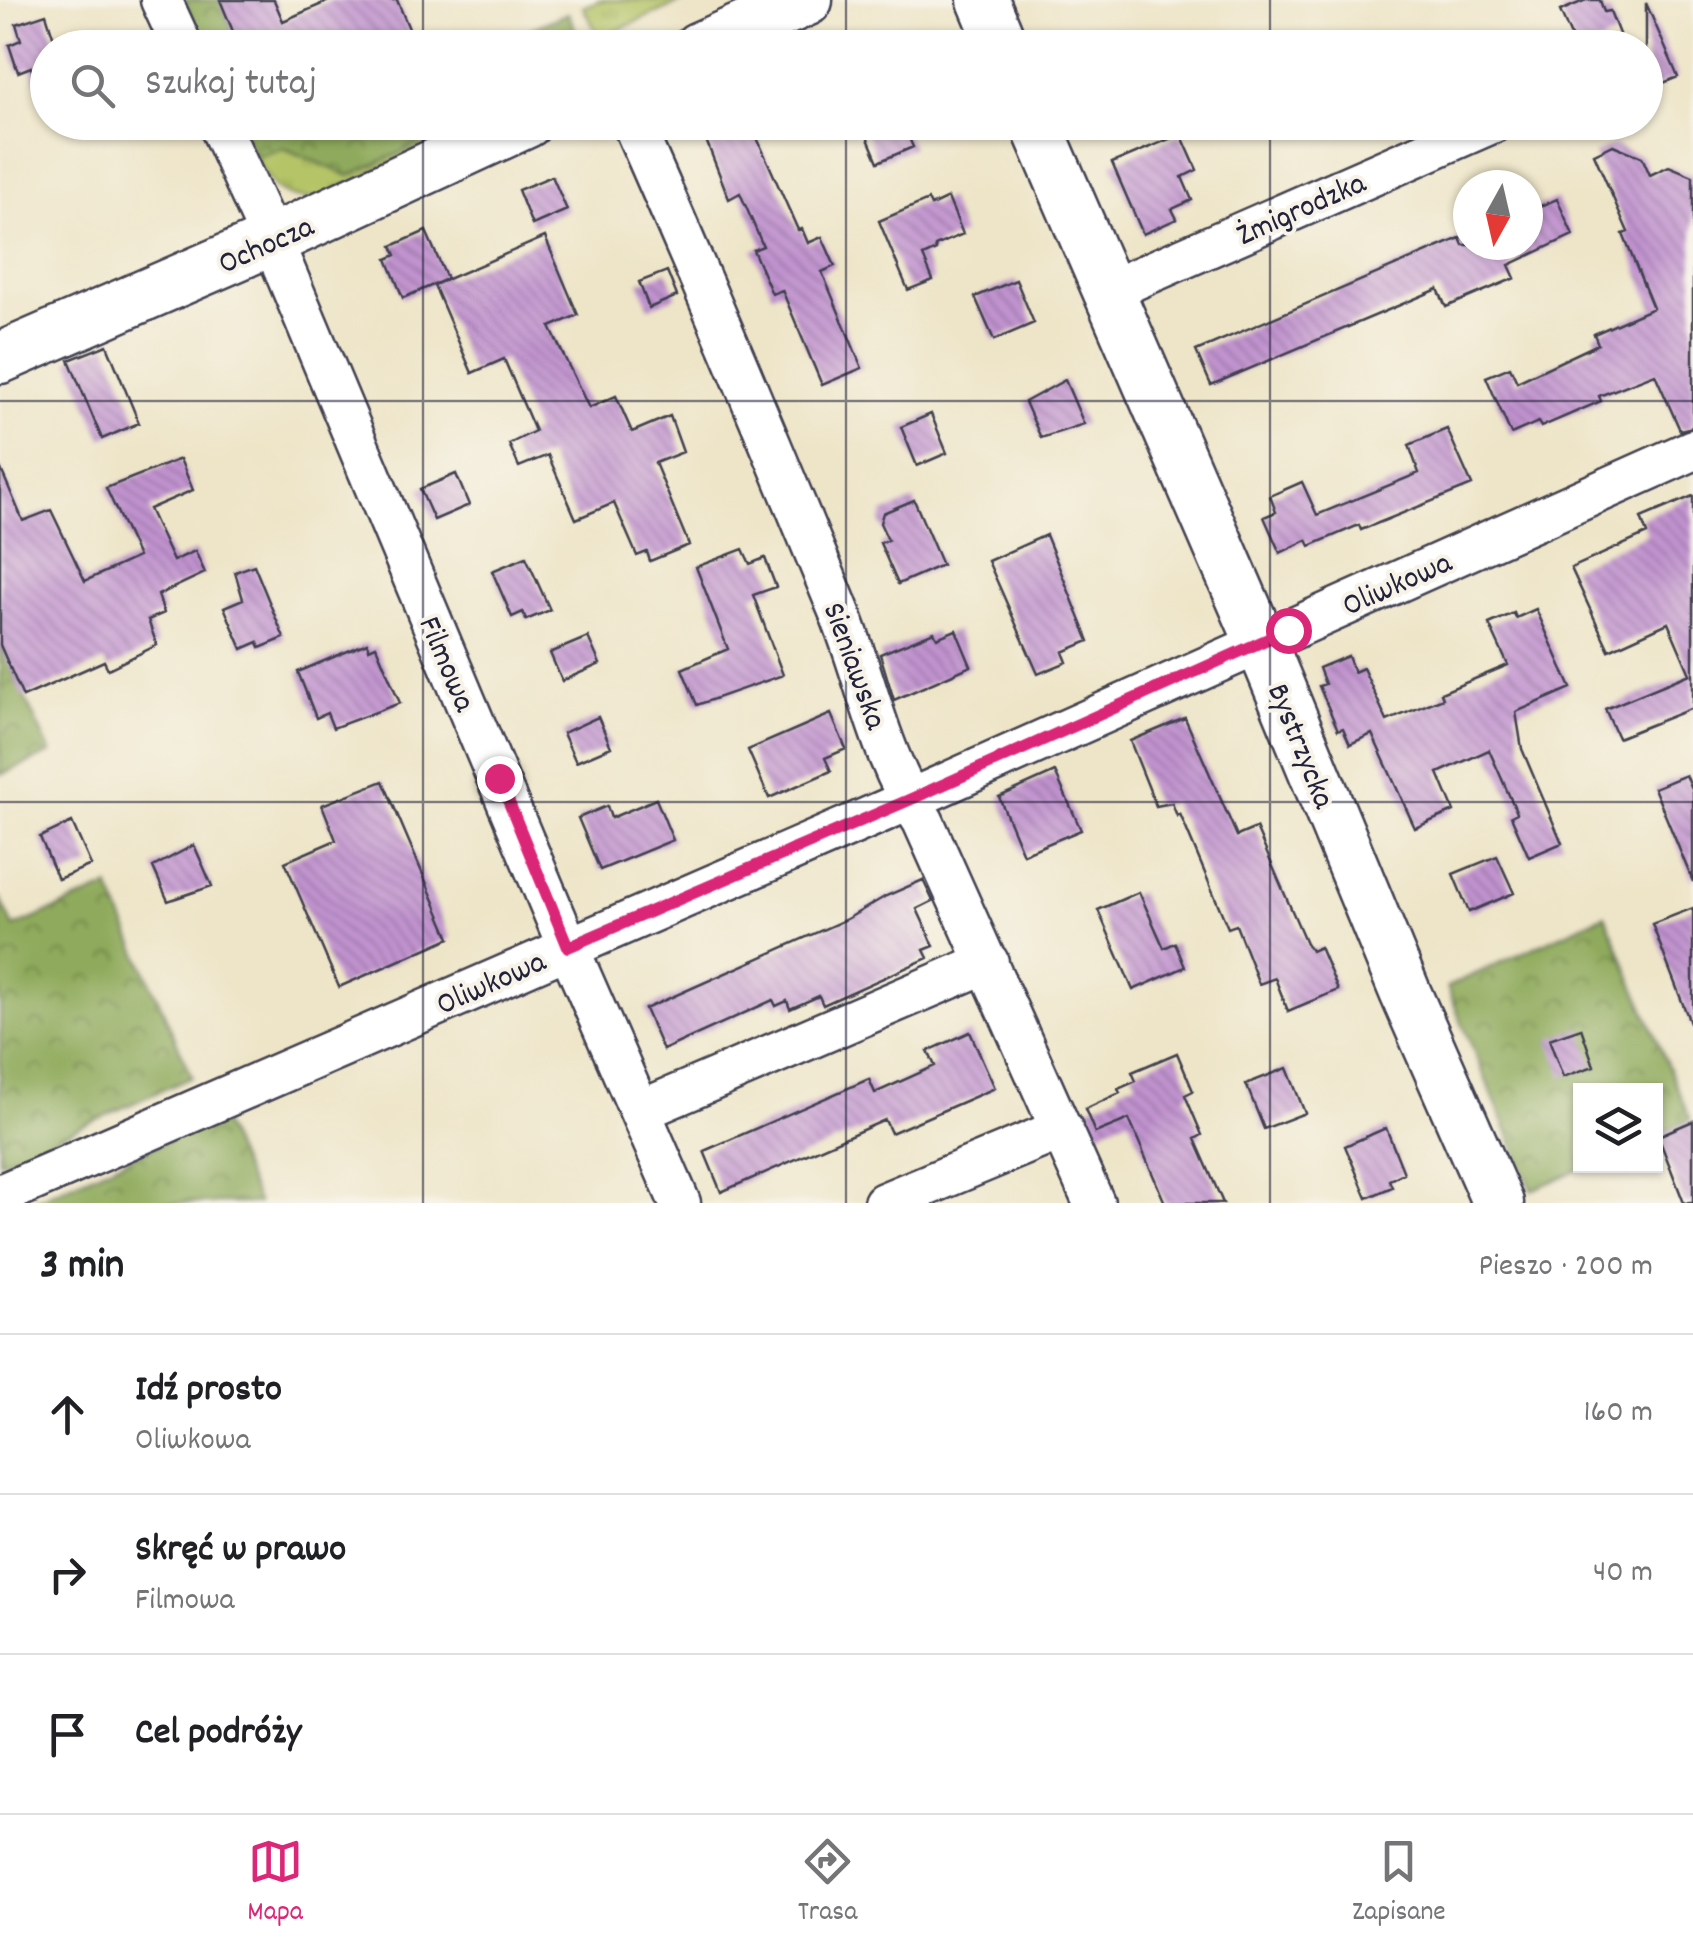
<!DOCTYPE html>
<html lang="pl">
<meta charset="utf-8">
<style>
:root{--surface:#fff;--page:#f2f2f2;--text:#202124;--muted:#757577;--line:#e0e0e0;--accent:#db2777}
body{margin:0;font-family:Dekko,sans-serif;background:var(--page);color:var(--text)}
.controls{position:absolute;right:30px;bottom:30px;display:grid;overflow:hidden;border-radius:0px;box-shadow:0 2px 8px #0004}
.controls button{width:90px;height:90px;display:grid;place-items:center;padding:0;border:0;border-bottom:2px solid var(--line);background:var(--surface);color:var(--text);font:50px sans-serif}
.compass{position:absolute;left:1453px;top:170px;width:90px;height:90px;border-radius:50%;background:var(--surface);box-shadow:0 2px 8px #0004;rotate:188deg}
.stop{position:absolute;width:30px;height:30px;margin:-22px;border:8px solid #db2777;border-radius:50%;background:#fff}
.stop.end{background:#db2777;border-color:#fff;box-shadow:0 2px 10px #0008}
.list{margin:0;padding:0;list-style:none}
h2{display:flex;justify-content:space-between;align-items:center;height:130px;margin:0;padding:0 40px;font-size:42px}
h2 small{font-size:32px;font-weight:400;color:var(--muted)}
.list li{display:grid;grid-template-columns:65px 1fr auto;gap:30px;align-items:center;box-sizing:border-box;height:160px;padding:0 40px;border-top:2px solid var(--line)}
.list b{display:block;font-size:38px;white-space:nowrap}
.list p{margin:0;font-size:32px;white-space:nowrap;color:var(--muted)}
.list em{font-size:32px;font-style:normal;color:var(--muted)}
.icon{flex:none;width:55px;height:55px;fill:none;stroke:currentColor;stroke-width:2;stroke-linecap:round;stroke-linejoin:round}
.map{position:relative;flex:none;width:1693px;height:1203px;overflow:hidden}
.search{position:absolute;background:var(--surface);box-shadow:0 2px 8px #0004;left:30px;right:30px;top:30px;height:110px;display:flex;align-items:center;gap:25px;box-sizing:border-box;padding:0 35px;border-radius:55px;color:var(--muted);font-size:38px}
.sheet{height:610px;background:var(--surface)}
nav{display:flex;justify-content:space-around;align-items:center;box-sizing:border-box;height:140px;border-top:2px solid var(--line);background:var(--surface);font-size:28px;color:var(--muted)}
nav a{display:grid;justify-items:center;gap:5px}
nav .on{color:var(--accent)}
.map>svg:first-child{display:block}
.grass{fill:url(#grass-tufts);stroke:#6b7350;stroke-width:2.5}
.forest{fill:url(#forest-crowns);stroke:#58664b;stroke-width:2.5}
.building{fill:url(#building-back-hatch)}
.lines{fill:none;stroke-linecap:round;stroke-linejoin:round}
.minor-casing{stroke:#413f50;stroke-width:45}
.tertiary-casing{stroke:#413f50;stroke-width:55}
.minor{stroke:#fff;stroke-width:40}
.tertiary{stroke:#fff;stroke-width:50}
.route{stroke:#db2777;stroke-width:12}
.grid{fill:none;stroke:#22223b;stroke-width:2.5;stroke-opacity:0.55}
.labels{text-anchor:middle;stroke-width:8;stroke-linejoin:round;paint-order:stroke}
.street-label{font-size:32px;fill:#22223b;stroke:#f7f3e8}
</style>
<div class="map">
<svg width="1693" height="1203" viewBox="0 0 1693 1203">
<defs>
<pattern id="grass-tufts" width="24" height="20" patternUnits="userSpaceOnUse" patternTransform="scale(2.5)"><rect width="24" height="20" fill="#b4c466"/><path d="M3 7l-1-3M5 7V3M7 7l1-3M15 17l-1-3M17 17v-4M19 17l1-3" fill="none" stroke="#9aa859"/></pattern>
<pattern id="forest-crowns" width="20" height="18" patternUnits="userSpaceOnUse" patternTransform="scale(2.5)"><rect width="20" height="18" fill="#8faa5b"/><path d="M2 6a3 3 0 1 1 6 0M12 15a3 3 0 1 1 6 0" fill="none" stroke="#748a4c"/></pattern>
<pattern id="building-back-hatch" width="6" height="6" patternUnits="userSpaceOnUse" patternTransform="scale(2.5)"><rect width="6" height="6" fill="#c193cf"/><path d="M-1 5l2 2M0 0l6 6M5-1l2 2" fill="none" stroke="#9c78a9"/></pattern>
</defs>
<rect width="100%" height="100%" fill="#f7f3e8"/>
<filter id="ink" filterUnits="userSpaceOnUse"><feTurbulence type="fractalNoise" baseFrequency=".01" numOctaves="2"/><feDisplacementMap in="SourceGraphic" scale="20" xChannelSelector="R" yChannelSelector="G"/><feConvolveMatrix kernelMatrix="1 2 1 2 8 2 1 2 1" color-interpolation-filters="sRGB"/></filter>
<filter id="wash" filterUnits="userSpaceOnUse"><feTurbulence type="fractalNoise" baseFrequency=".0048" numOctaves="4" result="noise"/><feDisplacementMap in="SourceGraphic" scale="40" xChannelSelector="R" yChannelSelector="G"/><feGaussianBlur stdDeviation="2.25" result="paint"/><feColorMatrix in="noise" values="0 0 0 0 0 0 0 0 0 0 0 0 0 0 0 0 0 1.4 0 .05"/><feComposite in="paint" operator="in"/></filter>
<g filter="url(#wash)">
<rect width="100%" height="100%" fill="#eee5c8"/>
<!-- grass -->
<path class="grass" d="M600 0H685L600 38 583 7Z
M465 123H471L318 199C280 199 273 189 255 157L284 148 349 176Z"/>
<!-- forest -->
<path class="forest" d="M184 0H220L240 47H206Z
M568 13 583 47H489Z
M240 123H272L278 133 305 123H465L349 176 284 148 255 157Z
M0 645 51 753 0 775Z
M109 887 192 1077 0 1162V897L14 927Z
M1605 915 1690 1119 1656 1135V1090H1580V1166H1587L1532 1190 1447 987Z
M222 1122 258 1203H29L208 1123 210 1128Z"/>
<g id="blocks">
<!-- building -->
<path class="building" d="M220 0H274L283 21 331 0H397L417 48H222L237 41Z
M1586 0H1600L1604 12 1610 11 1619 34 1589 48H1576L1560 11Z
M1646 3 1678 77 1646 90Z
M46 14 57 48H48V103H43L31 67 18 72 9 45 21 40 16 24Z
M699 122H750L798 230 802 229 808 243 822 237 835 266 822 272 862 368 822 385 782 290 772 294 753 250 763 246 740 193 729 199Z
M861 122H902L913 147 878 162Z
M1181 134 1197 170 1182 177 1192 200 1172 209 1177 219 1143 234 1112 163Z
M1613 145 1642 157 1650 175 1669 166 1693 176V427L1680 430 1655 374 1599 396 1601 401 1541 427 1538 422 1511 434 1486 377 1510 367 1517 382 1598 344 1594 334 1653 308 1623 234 1628 232 1594 154Z
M552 176 567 210 532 225 518 190Z
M948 198 963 234 935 246 936 250 923 256 933 280 908 290 879 221 928 200 931 206Z
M1557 199 1573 235 1509 265 1515 278 1446 307 1438 289 1211 385 1196 351 1460 238 1463 245H1528V211Z
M426 231 447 279 403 298 387 259 396 255 392 246Z
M545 237 578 315 550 327 589 408 616 396 632 432 670 416 683 452 655 463 689 545 650 561 647 552 637 556 614 503 576 519 548 455 519 467 509 444 535 431 504 359 472 373 434 285Z
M667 271 677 296 649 308 639 282Z
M1016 280 1034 323 994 340 975 297Z
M107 345 139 423 102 439 69 360Z
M1065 380 1084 424 1041 438 1025 402Z
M931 414 947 453 917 466 901 427Z
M1447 429 1472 485 1361 530 1359 525 1310 546 1307 540 1280 553 1264 517 1276 512 1270 496 1302 482 1317 515 1419 473 1409 445Z
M180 459 193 490 149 509 173 561 195 551 205 573 158 595 164 613 148 620 157 645 108 669 104 661 23 697 0 645V467L23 521 51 510 85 581 138 557 106 488Z
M456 474 469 505 434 520 420 489Z
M1693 496V708L1618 738 1605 709 1690 674 1668 623 1609 650 1571 568 1647 534 1641 518Z
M914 500 942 565 898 584 880 543 888 540 880 523 883 513Z
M1046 535 1089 641 1063 652 1067 662 1038 674 988 561Z
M743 549 750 564 765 558 776 587 753 595 783 675 697 705 682 669 728 649 696 567Z
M526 557 550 610 526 620 523 612 512 617 492 571Z
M254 565 284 638 260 648 258 642 242 649 224 607 243 599 235 572Z
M1536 609 1571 688 1516 712 1522 749 1562 843 1529 857 1511 816 1517 813 1489 750 1438 773 1454 811 1415 828 1372 734 1350 744 1343 728 1338 730 1319 686 1325 684 1319 668 1348 656 1354 672 1363 668 1387 721 1443 698 1441 693 1508 665 1489 624 1514 613 1516 618Z
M956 630 971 666 894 700 880 654 934 632 937 638Z
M588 637 600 664 562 681 550 653Z
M367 643 369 649 376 646 400 703 333 728 327 713 316 718 298 672Z
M831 714 846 749 825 758 831 771 769 798 748 750Z
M598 717 611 747 576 762 563 733Z
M1185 718 1237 836 1256 828 1306 943 1311 951 1320 947 1338 990 1288 1011 1275 978 1259 984 1236 925 1228 928 1180 814 1177 816 1172 803 1156 806 1130 741Z
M1055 772 1081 830 1023 854 999 797Z
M1686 775 1693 791V882L1654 788Z
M383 781 450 938 339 987 285 862 336 840 322 805Z
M656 799 673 840 600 870 578 818 607 806 611 818Z
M72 822 91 865 58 879 40 837Z
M194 845 212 886 168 901 153 867Z
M1497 856 1514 893 1469 912 1453 874Z
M923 880 933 901 917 909 934 946 924 950 928 958 823 1005 819 996 790 1009 787 1001 776 1006 773 1000 663 1050 645 1009 847 919 886 896Z
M1139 892 1164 948 1175 943 1185 967 1133 990 1098 910Z
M1693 908V1025H1691L1652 924Z
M1581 1028 1594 1066 1563 1077 1549 1039Z
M970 1032 995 1088 891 1133 885 1120 721 1192 704 1151 869 1079 875 1093 935 1066 928 1051Z
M1177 1053 1193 1091 1185 1095 1202 1135 1195 1139 1223 1203H1165L1129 1119 1095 1133 1085 1109 1120 1093 1118 1089 1136 1081 1132 1072Z
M1287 1068 1305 1113 1264 1129 1246 1084Z
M1693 1121V1203H1684L1658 1136Z
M1386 1128 1404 1173 1389 1180 1392 1187 1367 1198 1345 1146Z"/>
</g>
</g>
<g filter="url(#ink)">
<use href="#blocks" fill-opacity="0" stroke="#413f50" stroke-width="2.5"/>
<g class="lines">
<!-- minor casing -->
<g class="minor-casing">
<path id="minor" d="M161 0 183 48
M218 122 272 240 568 947 680 1203
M632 122C704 284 772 447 839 611 867 680 880 758 923 821L1094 1203
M1106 292 1494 122
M640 1111 988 962
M0 1195 909 800 1693 450
M884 1203 1062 1129"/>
</g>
<!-- tertiary casing -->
<g class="tertiary-casing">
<path id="tertiary" d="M983 0 1003 48
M698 48 807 0
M1035 122 1261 643 1405 992 1498 1203
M0 358 272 240 527 122"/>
</g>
<!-- minor -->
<use href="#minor" class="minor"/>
<!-- tertiary -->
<use href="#tertiary" class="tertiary"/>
</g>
</g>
<g class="lines" filter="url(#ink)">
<!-- route -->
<path class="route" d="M499 778 568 947 909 800 1288 630"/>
</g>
<!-- grid -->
<path class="grid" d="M423 0V48M846 0V48M1270 0V48M423 122V1203M846 122V1203M1270 122V1203M0 401H1693M0 802H1693"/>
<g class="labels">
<!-- street labels -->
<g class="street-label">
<text transform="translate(1300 207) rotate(-24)" y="11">Żmigrodzka</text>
<text transform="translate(265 243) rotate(-24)" y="11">Ochocza</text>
<text transform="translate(1396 582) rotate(-24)" y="11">Oliwkowa</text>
<text transform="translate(449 663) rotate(67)" y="11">Filmowa</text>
<text transform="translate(857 665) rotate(70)" y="11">Sieniawska</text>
<text transform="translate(1303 745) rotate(68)" y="11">Bystrzycka</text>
<text transform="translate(490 981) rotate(-24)" y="11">Oliwkowa</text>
</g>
</g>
</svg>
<div class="controls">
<button><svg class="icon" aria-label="layers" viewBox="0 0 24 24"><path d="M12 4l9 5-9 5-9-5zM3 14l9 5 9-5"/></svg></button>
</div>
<svg class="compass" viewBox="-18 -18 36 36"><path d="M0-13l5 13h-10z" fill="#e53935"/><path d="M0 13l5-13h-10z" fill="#757577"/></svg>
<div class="stop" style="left:1288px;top:630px"></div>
<div class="stop end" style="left:499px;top:778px"></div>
<div class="search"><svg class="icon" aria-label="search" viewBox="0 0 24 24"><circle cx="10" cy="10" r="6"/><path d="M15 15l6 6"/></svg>Szukaj tutaj</div>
</div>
<section class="sheet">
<h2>3 min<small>Pieszo · 200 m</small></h2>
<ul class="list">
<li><svg class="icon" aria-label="ahead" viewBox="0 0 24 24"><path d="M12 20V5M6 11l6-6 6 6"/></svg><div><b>Idź prosto</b><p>Oliwkowa</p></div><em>160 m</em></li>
<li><svg class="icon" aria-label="right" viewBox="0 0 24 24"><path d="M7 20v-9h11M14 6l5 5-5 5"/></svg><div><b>Skręć w prawo</b><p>Filmowa</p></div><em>40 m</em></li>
<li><svg class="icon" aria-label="arrive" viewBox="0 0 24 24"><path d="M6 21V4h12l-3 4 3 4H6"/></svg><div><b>Cel podróży</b></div></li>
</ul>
</section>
<nav>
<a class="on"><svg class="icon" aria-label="map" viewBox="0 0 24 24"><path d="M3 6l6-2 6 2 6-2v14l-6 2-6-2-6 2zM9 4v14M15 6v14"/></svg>Mapa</a>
<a><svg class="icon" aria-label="directions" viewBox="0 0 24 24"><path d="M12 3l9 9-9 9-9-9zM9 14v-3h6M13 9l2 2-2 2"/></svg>Trasa</a>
<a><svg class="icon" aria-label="saved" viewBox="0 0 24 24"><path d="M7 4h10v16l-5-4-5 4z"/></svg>Zapisane</a>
</nav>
